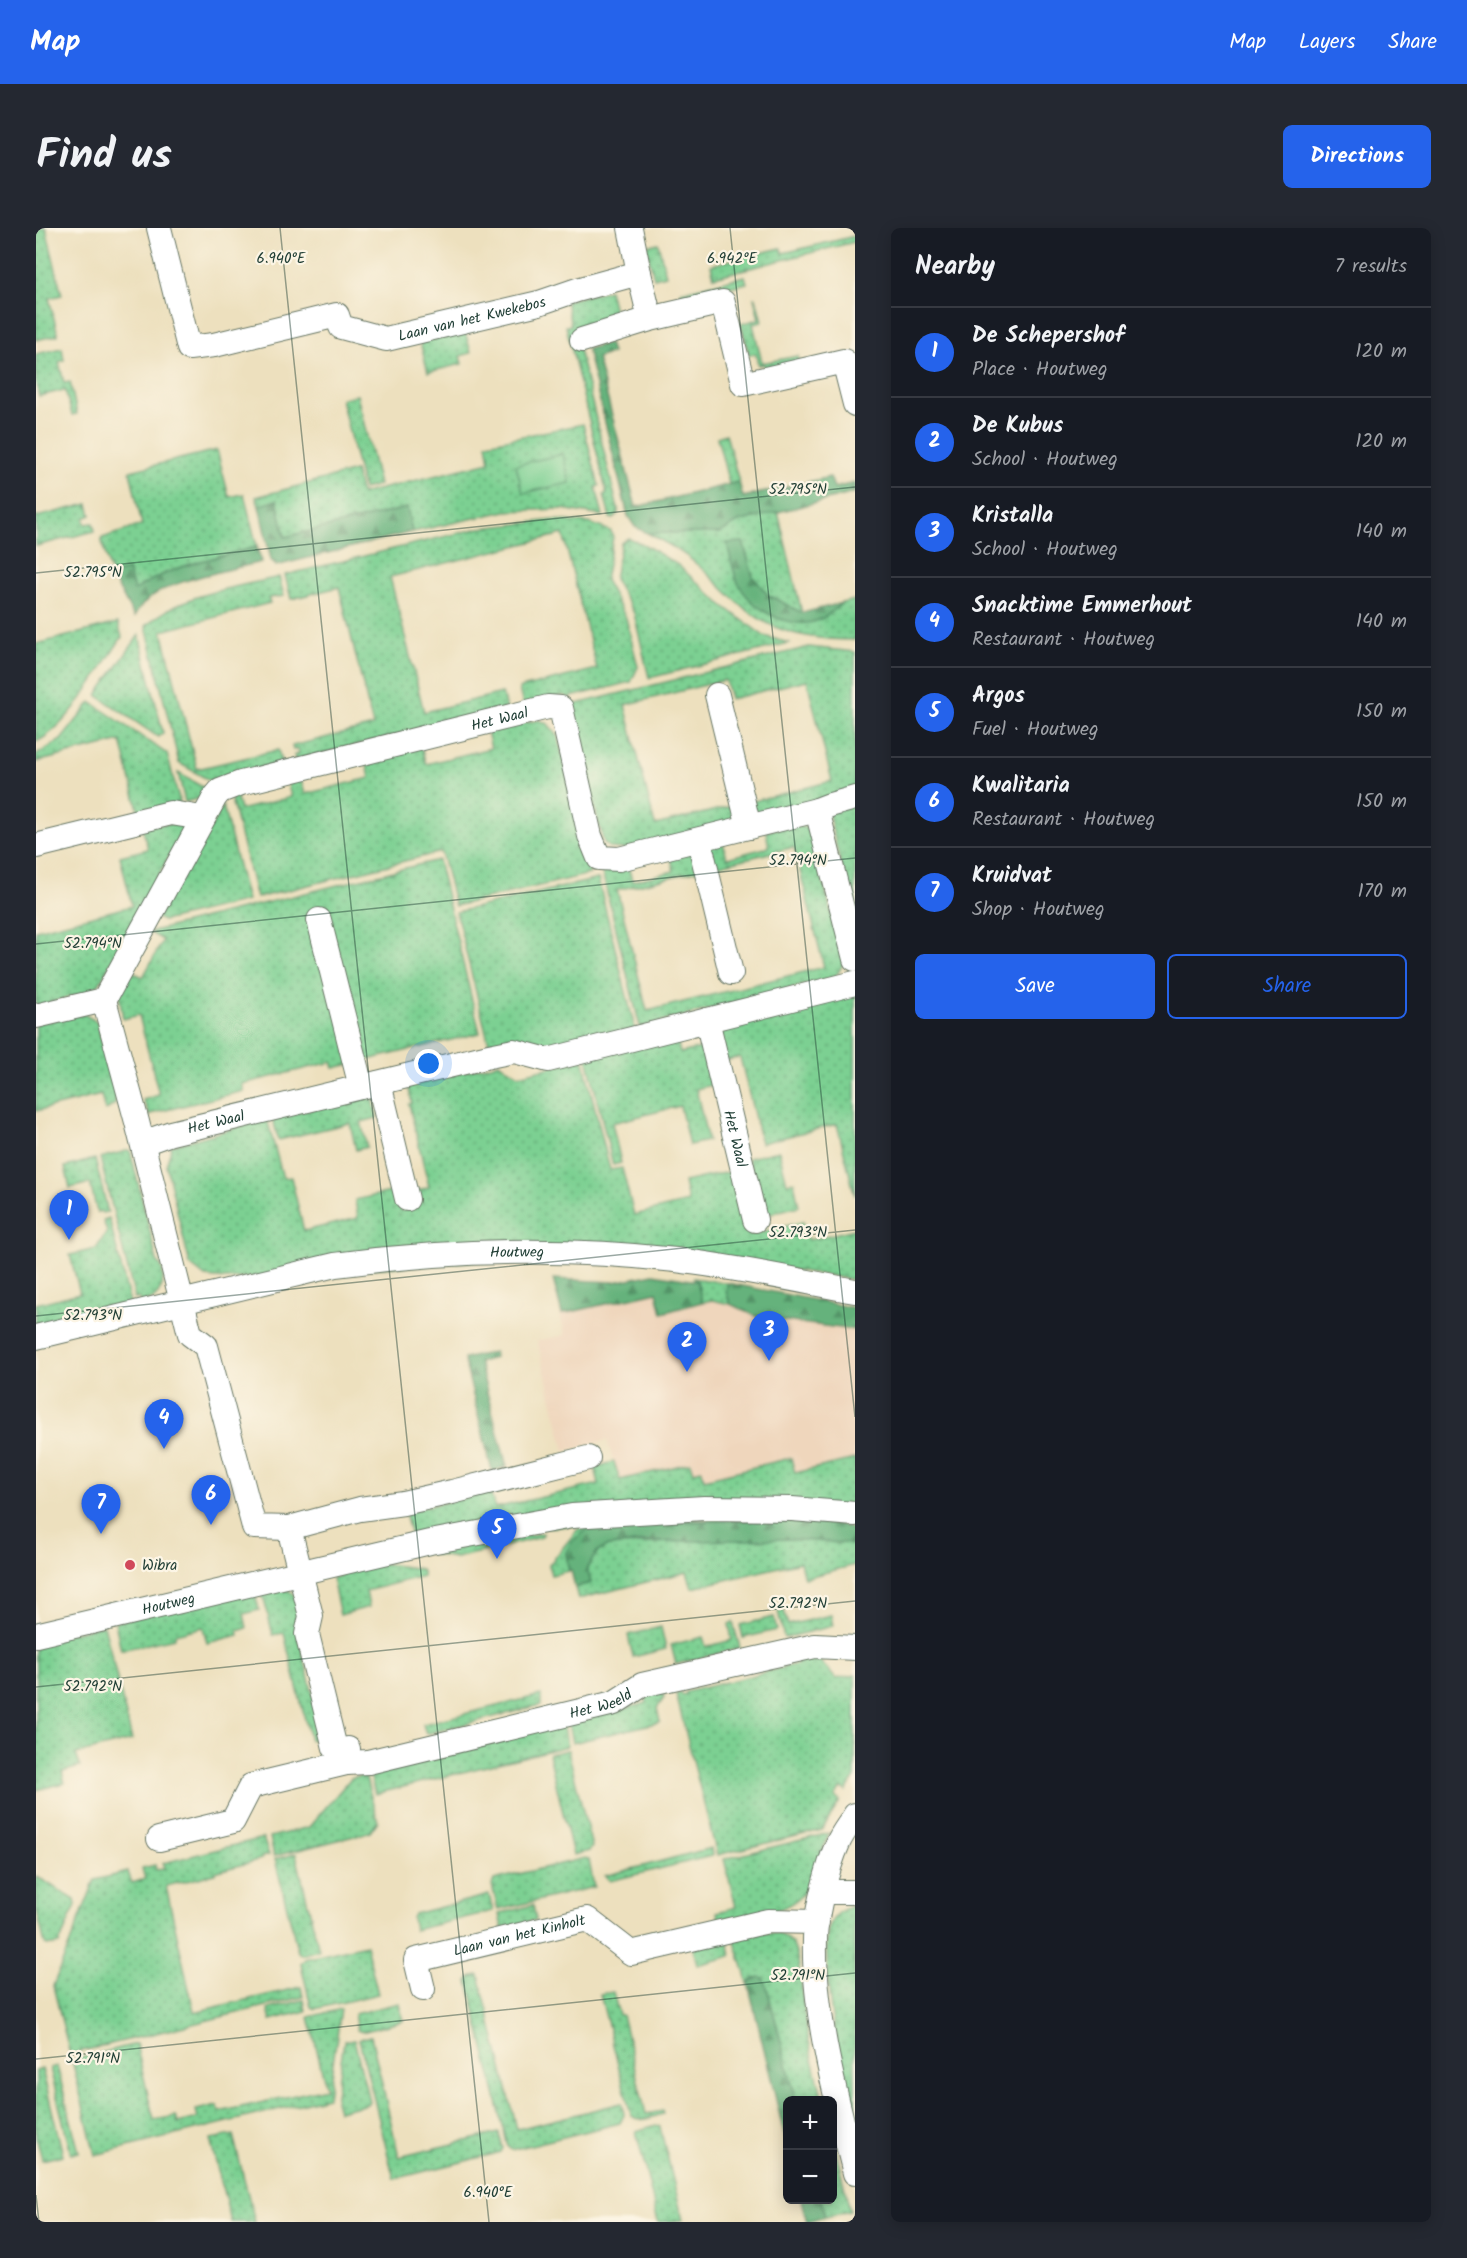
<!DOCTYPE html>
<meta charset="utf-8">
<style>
:root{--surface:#171b24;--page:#242831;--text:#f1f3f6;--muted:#9ea1a6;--line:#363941;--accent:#2563eb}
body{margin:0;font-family:Kalam,sans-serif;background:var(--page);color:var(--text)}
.controls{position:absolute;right:18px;bottom:18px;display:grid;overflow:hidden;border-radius:9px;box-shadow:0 3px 15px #0003}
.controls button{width:54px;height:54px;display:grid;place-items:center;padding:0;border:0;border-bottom:2px solid var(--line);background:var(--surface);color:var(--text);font:30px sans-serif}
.you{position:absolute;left:393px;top:836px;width:21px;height:21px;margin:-15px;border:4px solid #fff;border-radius:50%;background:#1a73e8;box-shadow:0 0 0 9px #1a73e833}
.badge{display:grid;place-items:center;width:39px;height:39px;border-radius:50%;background:var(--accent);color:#fff;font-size:20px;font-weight:700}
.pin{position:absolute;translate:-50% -50px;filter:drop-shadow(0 2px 3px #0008)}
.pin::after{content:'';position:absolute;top:32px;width:21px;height:18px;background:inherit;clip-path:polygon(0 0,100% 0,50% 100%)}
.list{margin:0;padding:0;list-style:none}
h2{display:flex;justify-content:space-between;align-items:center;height:78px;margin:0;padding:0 24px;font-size:26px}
h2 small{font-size:20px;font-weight:400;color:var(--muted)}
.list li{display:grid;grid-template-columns:39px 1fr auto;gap:18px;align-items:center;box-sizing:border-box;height:90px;padding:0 24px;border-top:2px solid var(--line)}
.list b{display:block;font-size:22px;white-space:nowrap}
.list p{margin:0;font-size:20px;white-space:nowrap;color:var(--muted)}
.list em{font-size:20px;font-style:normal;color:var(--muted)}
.actions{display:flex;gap:12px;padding:18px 24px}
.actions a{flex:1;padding:14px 0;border:2px solid var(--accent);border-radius:9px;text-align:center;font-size:21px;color:var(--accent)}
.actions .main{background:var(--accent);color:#fff}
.map{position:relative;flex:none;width:819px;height:1994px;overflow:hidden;border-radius:9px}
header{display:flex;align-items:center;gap:36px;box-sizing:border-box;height:84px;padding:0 30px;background:var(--accent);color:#fff}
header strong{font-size:28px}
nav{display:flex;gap:33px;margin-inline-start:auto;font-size:21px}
.intro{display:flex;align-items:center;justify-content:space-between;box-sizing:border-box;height:144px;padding:0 36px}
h1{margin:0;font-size:42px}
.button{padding:15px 27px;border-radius:9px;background:var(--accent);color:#fff;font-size:21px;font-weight:700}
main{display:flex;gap:36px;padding:0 36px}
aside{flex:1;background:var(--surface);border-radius:9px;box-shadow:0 3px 15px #0003}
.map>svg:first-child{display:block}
.built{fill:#efd6bc}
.grass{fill:url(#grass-dots);stroke:#4e8663;stroke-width:1.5}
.forest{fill:url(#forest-firs);stroke:#427858;stroke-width:1.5}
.green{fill:#7cd092;stroke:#4e8663;stroke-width:1.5}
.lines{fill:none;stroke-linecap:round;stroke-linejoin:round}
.minor-casing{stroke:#677664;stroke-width:26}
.minor{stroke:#fff;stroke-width:24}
.ticks{fill:none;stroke:#1f3d34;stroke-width:1.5;stroke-opacity:0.45}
.poi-dot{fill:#d1495b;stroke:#fcf5e5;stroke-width:2}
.labels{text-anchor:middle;stroke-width:4.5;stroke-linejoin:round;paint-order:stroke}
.street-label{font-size:15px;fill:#1f3d34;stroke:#fcf5e5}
.poi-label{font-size:15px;fill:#1f3d34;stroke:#fcf5e5;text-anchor:start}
.ticks-label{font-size:15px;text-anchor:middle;fill:#1f3d34;stroke:#fcf5e5;stroke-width:4.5;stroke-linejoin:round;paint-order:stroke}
</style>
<header>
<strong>Map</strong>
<nav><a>Map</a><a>Layers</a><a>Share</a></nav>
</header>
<div class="intro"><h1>Find us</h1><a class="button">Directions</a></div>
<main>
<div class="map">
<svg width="819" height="1994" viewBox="0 0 819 1994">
<defs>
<pattern id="grass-dots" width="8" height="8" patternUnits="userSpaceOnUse" patternTransform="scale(1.5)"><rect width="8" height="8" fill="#7cd092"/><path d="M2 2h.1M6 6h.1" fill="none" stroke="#65aa78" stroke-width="1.8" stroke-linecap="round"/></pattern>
<pattern id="forest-firs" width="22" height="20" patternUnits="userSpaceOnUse" patternTransform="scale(1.5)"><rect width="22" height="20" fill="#65b27c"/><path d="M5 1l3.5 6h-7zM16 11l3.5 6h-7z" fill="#539266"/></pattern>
</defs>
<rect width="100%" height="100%" fill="#fcf5e5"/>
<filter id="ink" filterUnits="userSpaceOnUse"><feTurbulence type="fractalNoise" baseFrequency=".0167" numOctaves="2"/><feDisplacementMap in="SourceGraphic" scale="12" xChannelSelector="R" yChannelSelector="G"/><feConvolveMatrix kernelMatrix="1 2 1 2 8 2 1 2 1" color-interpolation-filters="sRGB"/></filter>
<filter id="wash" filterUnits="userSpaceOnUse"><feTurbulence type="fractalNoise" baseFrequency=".008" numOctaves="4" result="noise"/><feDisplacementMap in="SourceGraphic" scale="24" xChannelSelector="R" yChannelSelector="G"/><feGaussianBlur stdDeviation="1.35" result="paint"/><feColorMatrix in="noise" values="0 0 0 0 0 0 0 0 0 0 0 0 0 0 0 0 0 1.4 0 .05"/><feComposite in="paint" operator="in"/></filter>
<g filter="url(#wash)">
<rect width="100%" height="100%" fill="#ede0be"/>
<!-- built -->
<path class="built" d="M621 1064 627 1084 676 1072 694 1076 724 1090 819 1102V1231L759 1245 754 1230 668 1251 657 1244 655 1235 583 1253 571 1212 529 1223 501 1113 529 1107 524 1086Z"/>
<!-- grass -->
<path class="grass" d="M0 0H10L26 67 13 70 22 107 0 112Z
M819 8V14L678 49 675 37 745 20 747 25Z
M622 15 630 47 618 50 610 18Z
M709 48 711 55 646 71 644 64Z
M573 62 581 95 539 105 582 281V286L578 291 574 290 568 267 571 266 530 98 535 97 530 73Z
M718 70H720L726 93 717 96 726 135 762 128 763 134 729 140 727 136 722 137 720 126 713 127 705 96 723 91Z
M429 103 435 125 424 128 426 136 392 144 384 114Z
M26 120 28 132 23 134 28 155 34 154 41 186 36 187 29 162 3 168 0 155V126Z
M321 167 343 257 327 261 305 171Z
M547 196 563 258 560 259 567 288 526 281 470 283 376 304 371 280 249 309 241 272 223 278 220 269 319 243 325 266 454 234 451 215Z
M690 206 703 254 693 256 681 209Z
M181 222 193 269 208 266 221 319C179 330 133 337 98 363L92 342 75 346 66 314V310L106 297 94 243Z
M52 276 55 287 48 290 49 296 57 295 59 303 0 318V289Z
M742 284 766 385 732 367 717 349 707 314 722 379 789 389 806 375 819 372V412C793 412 761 409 737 398 705 384 684 355 658 334 644 322 627 313 611 305H684L702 294Z
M518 292 553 295 575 303 577 309 569 352 590 390 602 439 595 454 531 470 529 467 487 477 483 461 485 460 561 441 527 306 354 349 388 484 466 465 470 481 259 532 258 527 263 526 262 521 257 522 256 518 337 498 303 359 255 371 249 347 444 300Z
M592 310 609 317 642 337 685 376 728 408 753 415 613 450 598 385 578 351 585 315Z
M243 349 248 368 232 370 234 375 126 403 161 541 242 522 246 536 176 554 143 535 110 398C145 365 198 360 243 349Z
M82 395 86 409C65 440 33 499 0 514V416Z
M103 407 127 505 122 509 61 467Z
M773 419 819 424V563L718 589 714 574 796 553 771 452 694 471 689 452 589 477 619 597 701 577 705 592 588 621 574 620 568 615 532 478Z
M55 474 131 526 144 575 103 585 85 513 0 534V527L25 512Z
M503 492 512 496 522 508 554 646 419 678 405 624 220 670 194 567 200 566 204 582 255 569 251 552 264 549 269 566 334 550 330 532 385 519 390 536 455 520 451 503Z
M142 545 172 562 168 569 149 574Z
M819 577V695L792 584Z
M187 578 211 673 127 693 121 690Z
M144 595 148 601 63 756 55 763 0 778V702L96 678 84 628 112 621 106 598Z
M758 597 770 600 774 604 808 734 802 745 796 750 604 799 566 644 592 638 596 653 638 643 634 627 658 621 663 642 581 662 611 783 788 739 758 619 676 639 671 618 687 614 691 630 733 619 730 603Z
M402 632 444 805 298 840 296 834 206 856 208 863 118 885 114 888 107 872 123 867 103 787 87 791 83 764 92 742 107 749 127 712 113 704Z
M562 651 599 801 511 822 491 811 454 820 420 684Z
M819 763V968L801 896 725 915 704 829 688 833 679 798Z
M48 786 61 794 80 867 79 876 69 883 65 867 0 883V795Z
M640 807 644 825 666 820 676 857 660 861 672 913 653 917 644 878 576 895 585 935 577 937 551 829Z
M547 831 574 942 586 940 598 987 652 974 648 954 697 943 713 1007 767 994 772 1012 819 1001V1052L626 1020 191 1051 169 1049 154 1037 130 937 134 925 135 918 231 891 247 950 255 949 268 1003 322 990 319 972 359 963 365 983 380 979 377 964 393 959 373 876 376 875 372 857 463 835 483 847Z
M336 866 341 890 325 894 331 919 320 922 314 895 242 912 237 890Z
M94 922 121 1033C130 1041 128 1061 119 1069 116 1072 110 1074 105 1076L103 1070 99 1071 64 930Z
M743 923 751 955 758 954 763 978 728 987 712 930Z
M59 931 72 984 66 985 65 983 61 984 54 955 34 960 29 939Z
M73 990 95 1079 0 1103V1076L44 1065 34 1027 60 1021 71 1004 67 992Z
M657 1050 692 1055 690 1063 694 1076 676 1072 666 1074 661 1053Z
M755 1230 759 1245 819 1231V1278L375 1309 369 1284 454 1264 459 1280 563 1256 559 1239 578 1234 584 1252 654 1235 657 1244 666 1242 668 1251Z
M737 1291 800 1295 723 1292 610 1295 530 1325 533 1343 515 1347 513 1337 541 1302 547 1299 620 1292Z
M507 1305 506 1309 420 1330 394 1326 395 1323Z
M751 1311 819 1316V1337L768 1350 764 1334 656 1360 651 1344 542 1371 539 1359 555 1355 551 1340 561 1324 572 1318 665 1312Z
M343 1335 385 1341 387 1348 330 1363 333 1379 304 1387 296 1350 305 1348 304 1342Z
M247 1358 258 1367 265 1386 260 1397 287 1509 274 1512 248 1405 237 1407 228 1371 226 1370 224 1365Z
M218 1360 223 1382 208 1386 211 1400 202 1403 203 1407 171 1415 167 1399 139 1406V1410L85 1422 79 1394Z
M748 1382 752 1397 795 1387 797 1398 748 1410 742 1383Z
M738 1389 741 1402 707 1410 704 1397Z
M697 1394 704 1420 640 1436 635 1417 667 1409 670 1419 696 1412 693 1396Z
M68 1397 96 1512 40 1526 44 1539 26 1544 29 1555 0 1562V1414Z
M625 1399 630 1421 597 1429 592 1407Z
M776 1428 783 1432 800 1451 819 1447V1549L810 1563 805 1560 799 1569 804 1573 786 1602 681 1627 640 1466 645 1464 646 1467 650 1466V1464L762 1436 761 1430Z
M627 1463 628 1470 621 1480 624 1494 536 1515 532 1495 611 1475 609 1467Z
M505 1467V1477L390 1506 387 1496Z
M526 1496 531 1518 339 1566 334 1546Z
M532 1522 556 1619 553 1623 537 1627 513 1526Z
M329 1547 342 1593 334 1604 238 1628 234 1609 273 1599 315 1550Z
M794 1605C785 1622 781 1641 772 1658 758 1686 714 1688 687 1694L683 1692 681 1684 700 1679 688 1631Z
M227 1610 233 1627 226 1629V1631L179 1644V1646L130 1658 158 1784 265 1759 267 1769 34 1826 17 1758 59 1652 92 1644 96 1655 109 1651 106 1640 119 1637 120 1642 128 1641 127 1635Z
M675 1620 676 1628 574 1653 569 1648Z
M260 1626 283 1722 266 1727 262 1724 239 1631Z
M549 1630 553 1632 558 1659 462 1682 456 1657 458 1652Z
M0 1648 39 1672 40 1677 23 1716 11 1718 9 1716 0 1679Z
M453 1667 457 1683 378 1702 376 1690 378 1686Z
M497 1677 500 1692 466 1700 463 1686Z
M819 1677 818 1698 819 1894C806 1840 792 1788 791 1733 791 1722 789 1711 793 1700 797 1687 806 1681 819 1677Z
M726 1704C736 1705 748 1705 755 1714 766 1729 766 1776 770 1796 774 1822 781 1847 787 1872H760L730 1756 718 1751 712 1755 698 1711Z
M692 1712 695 1728 661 1737 657 1720Z
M330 1717 342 1766 279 1781 275 1779 265 1736 269 1731Z
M443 1747 481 1901 586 1875 588 1887 584 1895 475 1922 472 1919 432 1753 434 1749Z
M577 1764 583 1787H586L610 1886 626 1883 627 1886C616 1889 604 1896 595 1887L564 1766Z
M268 1772 270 1783 235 1792 232 1781Z
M363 1775 367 1793 326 1804 321 1802 318 1786Z
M305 1781 292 1869 59 1927 36 1832 100 1816 118 1892 140 1888 142 1895 162 1890 160 1882 181 1877 183 1884 290 1860 273 1789Z
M335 1808 363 1929 463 1905 467 1920 465 1924 358 1951 323 1811Z
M318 1811 333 1873 331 1876 302 1883 299 1873 308 1813Z
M21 1838 43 1924 35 1926 14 1840Z
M6 1841 27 1927 6 1932 0 1908V1843Z
M620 1897 624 1899 647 1992 622 1994 600 1903Z
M197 1907 219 1994H195L174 1911Z
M797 1911 814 1983 789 1989 785 1972H796Z"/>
<!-- forest -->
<path class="forest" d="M573 115 576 125 561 130 600 279 703 254 707 269 794 249 798 260 819 255V265L702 294 684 305H611L599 299 592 288 551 121Z
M241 272 249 309 371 280 376 304 240 338 235 332 223 278Z
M707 314 717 349 732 367 766 385 806 375C796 384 785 394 771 395 744 397 714 379 702 355 697 343 694 328 691 315Z
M221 319 225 334C194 342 131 352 109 374 105 378 101 384 98 389L75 346 92 342 98 363C134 337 179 330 221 319Z
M617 1046 661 1053 666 1074 626 1085 621 1064 526 1086 517 1051 578 1054Z
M692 1055 819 1080V1102L724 1090 694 1076 690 1063Z
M458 1124 459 1130 443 1134 471 1239 456 1243 428 1131Z
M723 1292 800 1295 819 1302V1316L751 1311 609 1314 572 1318 561 1324 551 1340 555 1355 539 1359 535 1342 533 1343 530 1325 535 1314 553 1300 610 1295Z
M723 1749 727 1750 730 1756 760 1872H752L751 1917 712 1755Z
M765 1972H785L789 1989 771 1994Z"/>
<!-- green -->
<path class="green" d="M527 226 534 255 487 265 480 237Z"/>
</g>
<g filter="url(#ink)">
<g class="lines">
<!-- minor casing -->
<g class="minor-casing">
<g id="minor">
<path id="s1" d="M123 0 153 120 178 117 301 87 305 99 350 111 503 75 541 62 603 45 614 91 687 74 707 156 808 133 819 176"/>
<path d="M594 0 603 45"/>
<path d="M546 112 614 91"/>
<path d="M681 467 713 599"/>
<path d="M781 582 819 731"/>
<path d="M663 612 695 745"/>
<path d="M0 618 135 585 166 590"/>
<path d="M283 692 325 859"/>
<path id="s2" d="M68 772 179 569 184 563 205 555 512 479 525 480 554 608 563 630 583 631 781 582 794 577 819 570"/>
<path d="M0 788 68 772 101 894 154 1106 170 1118 218 1299 253 1300 275 1388 271 1406 299 1520 309 1528"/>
<path id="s3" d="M671 792 719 992"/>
<path d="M343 855 371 971"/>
<path id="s4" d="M107 915 135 905 453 828 478 823 512 832 819 755"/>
<path id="s5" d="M0 1109 299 1037C411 1022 527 1019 640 1032 700 1039 760 1052 819 1063"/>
<path d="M253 1300 324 1281 367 1275 416 1264 552 1230"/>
<path id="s6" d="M0 1407 394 1314 536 1288 668 1280 756 1281 819 1286"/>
<path id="s7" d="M310 1535 332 1534 578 1475 606 1457 779 1418 819 1420"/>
<path d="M819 1587C814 1596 806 1605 802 1615 792 1637 779 1687 779 1712 777 1786 801 1873 819 1945"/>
<path d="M123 1611 197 1593 215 1558 310 1535 309 1528 312 1521"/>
<path d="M787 1664H819"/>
<path id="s8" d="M387 1761 380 1732 551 1691 595 1725 732 1693 781 1694"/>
</g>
</g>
<!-- minor -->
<use href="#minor" class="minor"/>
</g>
</g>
<!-- ticks -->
<path class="ticks" d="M244 0 453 1994M694 0 819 1189M0 345 819 259M0 716 819 630M0 1088 819 1002M0 1459 819 1373M0 1831 819 1745M0 1967 3 1994"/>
<!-- markers -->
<circle class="poi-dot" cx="94" cy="1337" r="6"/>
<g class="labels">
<!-- street labels -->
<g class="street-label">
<text dy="5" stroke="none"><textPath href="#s1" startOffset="423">Laan van het Kwekebos</textPath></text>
<text dy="5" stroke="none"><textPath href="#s2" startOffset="528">Het Waal</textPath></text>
<text dy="5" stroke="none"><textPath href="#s4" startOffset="76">Het Waal</textPath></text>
<text dy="5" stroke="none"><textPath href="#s3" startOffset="122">Het Waal</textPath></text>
<text dy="5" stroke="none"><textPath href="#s5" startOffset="490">Houtweg</textPath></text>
<text dy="5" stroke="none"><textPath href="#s6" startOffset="136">Houtweg</textPath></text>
<text dy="5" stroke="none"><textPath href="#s7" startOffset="262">Het Weeld</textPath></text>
<text dy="5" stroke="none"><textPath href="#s8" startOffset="136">Laan van het Kinholt</textPath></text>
</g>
<!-- poi labels -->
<g class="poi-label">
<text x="106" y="1342">Wibra</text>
</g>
</g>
<g class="ticks-label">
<text x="245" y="35">6.940°E</text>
<text x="696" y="35">6.942°E</text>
<text x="762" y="266">52.795°N</text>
<text x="57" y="349">52.795°N</text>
<text x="762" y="637">52.794°N</text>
<text x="57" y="720">52.794°N</text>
<text x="762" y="1009">52.793°N</text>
<text x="57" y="1092">52.793°N</text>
<text x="762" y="1380">52.792°N</text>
<text x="57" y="1463">52.792°N</text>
<text x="762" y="1752">52.791°N</text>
<text x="57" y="1835">52.791°N</text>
<text x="452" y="1969">6.940°E</text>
</g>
</svg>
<div class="controls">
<button>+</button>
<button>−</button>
</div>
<div class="you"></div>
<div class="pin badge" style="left:33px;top:1012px">1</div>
<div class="pin badge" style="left:651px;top:1144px">2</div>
<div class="pin badge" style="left:733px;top:1133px">3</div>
<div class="pin badge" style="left:128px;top:1221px">4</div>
<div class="pin badge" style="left:461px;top:1331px">5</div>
<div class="pin badge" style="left:175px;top:1297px">6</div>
<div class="pin badge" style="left:65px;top:1306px">7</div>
</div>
<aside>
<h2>Nearby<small>7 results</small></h2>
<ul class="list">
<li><span class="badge">1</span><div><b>De Schepershof</b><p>Place · Houtweg</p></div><em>120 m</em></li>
<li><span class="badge">2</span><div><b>De Kubus</b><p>School · Houtweg</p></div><em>120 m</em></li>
<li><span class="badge">3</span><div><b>Kristalla</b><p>School · Houtweg</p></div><em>140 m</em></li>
<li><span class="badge">4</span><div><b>Snacktime Emmerhout</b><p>Restaurant · Houtweg</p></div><em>140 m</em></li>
<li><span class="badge">5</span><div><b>Argos</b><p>Fuel · Houtweg</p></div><em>150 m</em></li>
<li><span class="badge">6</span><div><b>Kwalitaria</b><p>Restaurant · Houtweg</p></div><em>150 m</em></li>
<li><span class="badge">7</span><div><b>Kruidvat</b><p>Shop · Houtweg</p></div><em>170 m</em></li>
</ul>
<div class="actions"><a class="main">Save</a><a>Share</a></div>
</aside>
</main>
